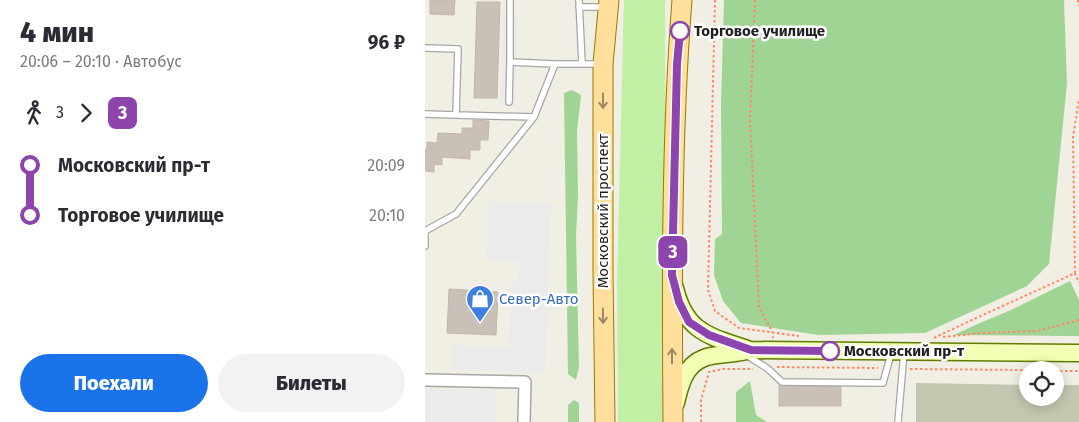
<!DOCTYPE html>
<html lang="ru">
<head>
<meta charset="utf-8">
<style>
  :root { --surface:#fff; --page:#f2f2f3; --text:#2b2b33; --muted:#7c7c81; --accent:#1a73e8 }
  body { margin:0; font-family:"Fira Sans",sans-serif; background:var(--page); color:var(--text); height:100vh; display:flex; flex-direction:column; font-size:19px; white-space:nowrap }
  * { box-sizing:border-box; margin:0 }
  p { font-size:16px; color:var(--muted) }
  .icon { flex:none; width:28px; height:28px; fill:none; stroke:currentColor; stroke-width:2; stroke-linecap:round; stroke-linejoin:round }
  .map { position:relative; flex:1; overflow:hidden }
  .details { display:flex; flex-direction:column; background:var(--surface); width:425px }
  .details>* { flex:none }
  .badge { padding:0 10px; border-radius:8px; font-size:18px; line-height:32px }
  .tools { position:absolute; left:594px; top:361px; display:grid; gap:10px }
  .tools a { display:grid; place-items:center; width:45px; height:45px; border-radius:50%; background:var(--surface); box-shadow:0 2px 12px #0003; font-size:25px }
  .map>.badge { position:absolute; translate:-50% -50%; box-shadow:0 0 0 2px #fff }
  .legs { display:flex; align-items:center; gap:8px; height:55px; padding:0 20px; font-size:16px }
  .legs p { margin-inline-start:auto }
  .overview { display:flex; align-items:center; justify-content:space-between; height:85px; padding:0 20px }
  h1 { font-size:28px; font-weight:800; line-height:38px }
  .primary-button { display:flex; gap:10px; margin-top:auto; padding:10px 20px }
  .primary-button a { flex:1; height:58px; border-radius:30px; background:var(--accent); color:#fff; font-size:20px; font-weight:800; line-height:58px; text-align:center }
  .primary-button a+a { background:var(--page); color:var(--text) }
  ul { padding:0 20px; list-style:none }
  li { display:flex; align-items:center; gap:18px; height:50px; font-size:19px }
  li i { display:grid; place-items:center; width:8px; height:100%; margin:0 6px; background:currentColor }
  li i::after { content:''; width:12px; height:12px; margin:-6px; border:4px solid; border-radius:50%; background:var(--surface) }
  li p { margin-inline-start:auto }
  li:first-child i { background:linear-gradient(#0000 50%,currentColor 0) }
  li:last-child i { background:linear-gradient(currentColor 50%,#0000 0) }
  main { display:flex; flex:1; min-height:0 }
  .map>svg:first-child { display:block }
  .construction { fill:#c4c6af }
  .grass { fill:#c1f0a5 }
  .forest { fill:#a0d495 }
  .parking { fill:#ebebeb }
  .building { fill:#c9c1b7; stroke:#c4b6a5 }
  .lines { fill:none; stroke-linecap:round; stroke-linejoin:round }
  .lane-casing { stroke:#a6a6a6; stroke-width:8 }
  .street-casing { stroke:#a6a6a6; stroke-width:14 }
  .secondary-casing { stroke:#607c00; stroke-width:19 }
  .primary-casing { stroke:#9a7900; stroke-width:21 }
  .path { stroke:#ff8867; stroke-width:2; stroke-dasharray:2.5 2.5; stroke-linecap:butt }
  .lane { stroke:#fff; stroke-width:5.5 }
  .street { stroke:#fff; stroke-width:11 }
  .secondary { stroke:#f3ffb4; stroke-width:16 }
  .primary { stroke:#ffdf9b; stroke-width:19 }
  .oneway { stroke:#9a8963 }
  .line-1-casing { stroke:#fff; stroke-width:11 }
  .line-1 { stroke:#8e44ad; stroke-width:8 }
  .stop-1-dot { fill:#fff; stroke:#8e44ad; stroke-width:2.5 }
  .labels { text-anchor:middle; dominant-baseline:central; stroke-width:5; stroke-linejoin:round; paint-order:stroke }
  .stop-label { font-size:15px; font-weight:bold; fill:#1f1f1f; stroke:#fff; text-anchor:start }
  .street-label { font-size:15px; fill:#1f1f1f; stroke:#fff }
  .shop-label { font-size:15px; fill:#366cbe; stroke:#fff; text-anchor:start }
</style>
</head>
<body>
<main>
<section class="details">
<div class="overview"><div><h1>4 мин</h1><p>20:06 – 20:10 · Автобус</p></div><b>96 ₽</b></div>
<div class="legs"><svg class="icon" aria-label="walk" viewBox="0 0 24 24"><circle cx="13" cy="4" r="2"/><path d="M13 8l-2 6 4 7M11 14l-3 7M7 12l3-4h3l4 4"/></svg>3<svg class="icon" aria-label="forward" viewBox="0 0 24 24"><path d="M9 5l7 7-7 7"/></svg><b class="badge" style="background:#8e44ad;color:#fff">3</b></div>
<ul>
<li><i style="color:#8e44ad"></i><b>Московский пр-т</b><p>20:09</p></li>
<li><i style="color:#8e44ad"></i><b>Торговое училище</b><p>20:10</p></li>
</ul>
<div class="primary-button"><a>Поехали</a><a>Билеты</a></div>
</section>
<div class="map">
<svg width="654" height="422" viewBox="0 0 654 422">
  <rect width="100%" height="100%" fill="#f1eee4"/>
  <path class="construction" d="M491 383 602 385V398H630V385H654V422H491Z"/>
  <path class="grass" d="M199 0H240L241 422H193L192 281Z"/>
  <path class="forest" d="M299 0H639L642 83 624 264 602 286 500 333 393 335 316 323 298 301 289 275 290 239 297 234 296 105Z
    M147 90 156 95 152 131 153 196 151 237 154 367 151 380 143 374 139 93Z
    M645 281 654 300V336L529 335 548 326 586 310Z
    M325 381 331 415 342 422H311V392Z
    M149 400 154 403V422H143V405Z"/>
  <path class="parking" d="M78 16H93L90 106 75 105Z
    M64 201 126 204 120 373 26 370 27 345 84 347 86 282H93L94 262 61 260Z
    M0 389 70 390V422H0Z"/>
  <path class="building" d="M5 0H30L29 15 5 14Z
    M52 2H75L72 98H49Z
    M48 120 64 121 63 140H55V150H45V159L17 157V165L9 164V172L0 171V149L2 150V142L12 143 13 133 37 134V128H48Z
    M24 289 73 292 71 335 22 333Z
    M354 385 416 387V406H354Z"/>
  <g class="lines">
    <defs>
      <path id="lane" d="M85 0V62L130 64
        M154 0 157 64
        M154 7H182
        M0 48 33 49 31 115 109 117
        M84 102 85 62
        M0 114 31 115
        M0 246V231L31 214 109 117 130 64H174
        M321 355 342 368 357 382 458 383 466 354
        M473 422 479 352"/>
      <path id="street" d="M0 380 100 382 99 422"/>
      <path id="secondary" d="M250 288C261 334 286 336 325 350
        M251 403C255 385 260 365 279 358 290 353 312 355 325 350L654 353"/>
      <path id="primary" d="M180 422 178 272V64L184 0
        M248 422C247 281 246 140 257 0"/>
    </defs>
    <use href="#lane" class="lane-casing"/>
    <use href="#street" class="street-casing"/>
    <use href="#secondary" class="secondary-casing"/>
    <use href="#primary" class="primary-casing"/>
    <path class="path" d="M290 0 283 290 290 311 314 328 374 336
      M330 0 325 120 334 307 348 333V338
      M653 0 654 6
      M650 273 654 283
      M518 337 559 333 612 331 654 320
      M509 338C556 315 603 295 650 273L648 137 654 99
      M352 367 453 368
      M485 369 602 370
      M630 371H654
      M276 422V400L284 372 298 369H328"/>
    <use href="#lane" class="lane"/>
    <use href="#street" class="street"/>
    <use href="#secondary" class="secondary"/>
    <use href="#primary" class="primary"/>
  </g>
  <defs><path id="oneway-shaft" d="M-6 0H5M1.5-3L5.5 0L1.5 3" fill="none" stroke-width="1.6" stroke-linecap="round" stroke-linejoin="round" transform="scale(1.25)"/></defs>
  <g class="oneway">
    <use href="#oneway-shaft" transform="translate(178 101) rotate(90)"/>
    <use href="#oneway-shaft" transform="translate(178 316) rotate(89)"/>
    <use href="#oneway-shaft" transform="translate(247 356) rotate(-90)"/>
  </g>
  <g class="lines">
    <defs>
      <path id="line-1" d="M255 31 252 64 247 275 254 302 264 322 284 335 326 350 405 351"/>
    </defs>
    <use href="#line-1" class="line-1-casing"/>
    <use href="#line-1" class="line-1"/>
  </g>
  <defs>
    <symbol id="shop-pin" viewBox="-11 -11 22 30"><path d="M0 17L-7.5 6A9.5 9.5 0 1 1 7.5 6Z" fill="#3f7fe0" stroke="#fff"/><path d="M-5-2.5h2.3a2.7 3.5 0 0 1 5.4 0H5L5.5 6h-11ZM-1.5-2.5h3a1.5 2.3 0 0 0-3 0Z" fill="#fff"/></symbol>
  </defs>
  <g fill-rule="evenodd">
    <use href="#shop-pin" x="39" y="283" width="32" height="43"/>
  </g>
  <g class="stop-1-dot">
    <circle cx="255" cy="31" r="9"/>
    <circle cx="405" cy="351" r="9"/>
  </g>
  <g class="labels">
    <g class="stop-label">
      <text x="269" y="31">Торговое училище</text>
      <text x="419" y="351">Московский пр-т</text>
    </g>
    <g class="street-label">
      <text transform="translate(178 211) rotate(-90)">Московский проспект</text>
    </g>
    <g class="shop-label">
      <text x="74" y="299">Север-Авто</text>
    </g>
  </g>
</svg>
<div class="tools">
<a><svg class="icon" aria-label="locate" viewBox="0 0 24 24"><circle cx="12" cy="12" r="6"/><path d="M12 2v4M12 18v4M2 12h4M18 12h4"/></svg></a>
</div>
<b class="badge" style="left:248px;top:252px;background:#8e44ad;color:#fff">3</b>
</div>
</main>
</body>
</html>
